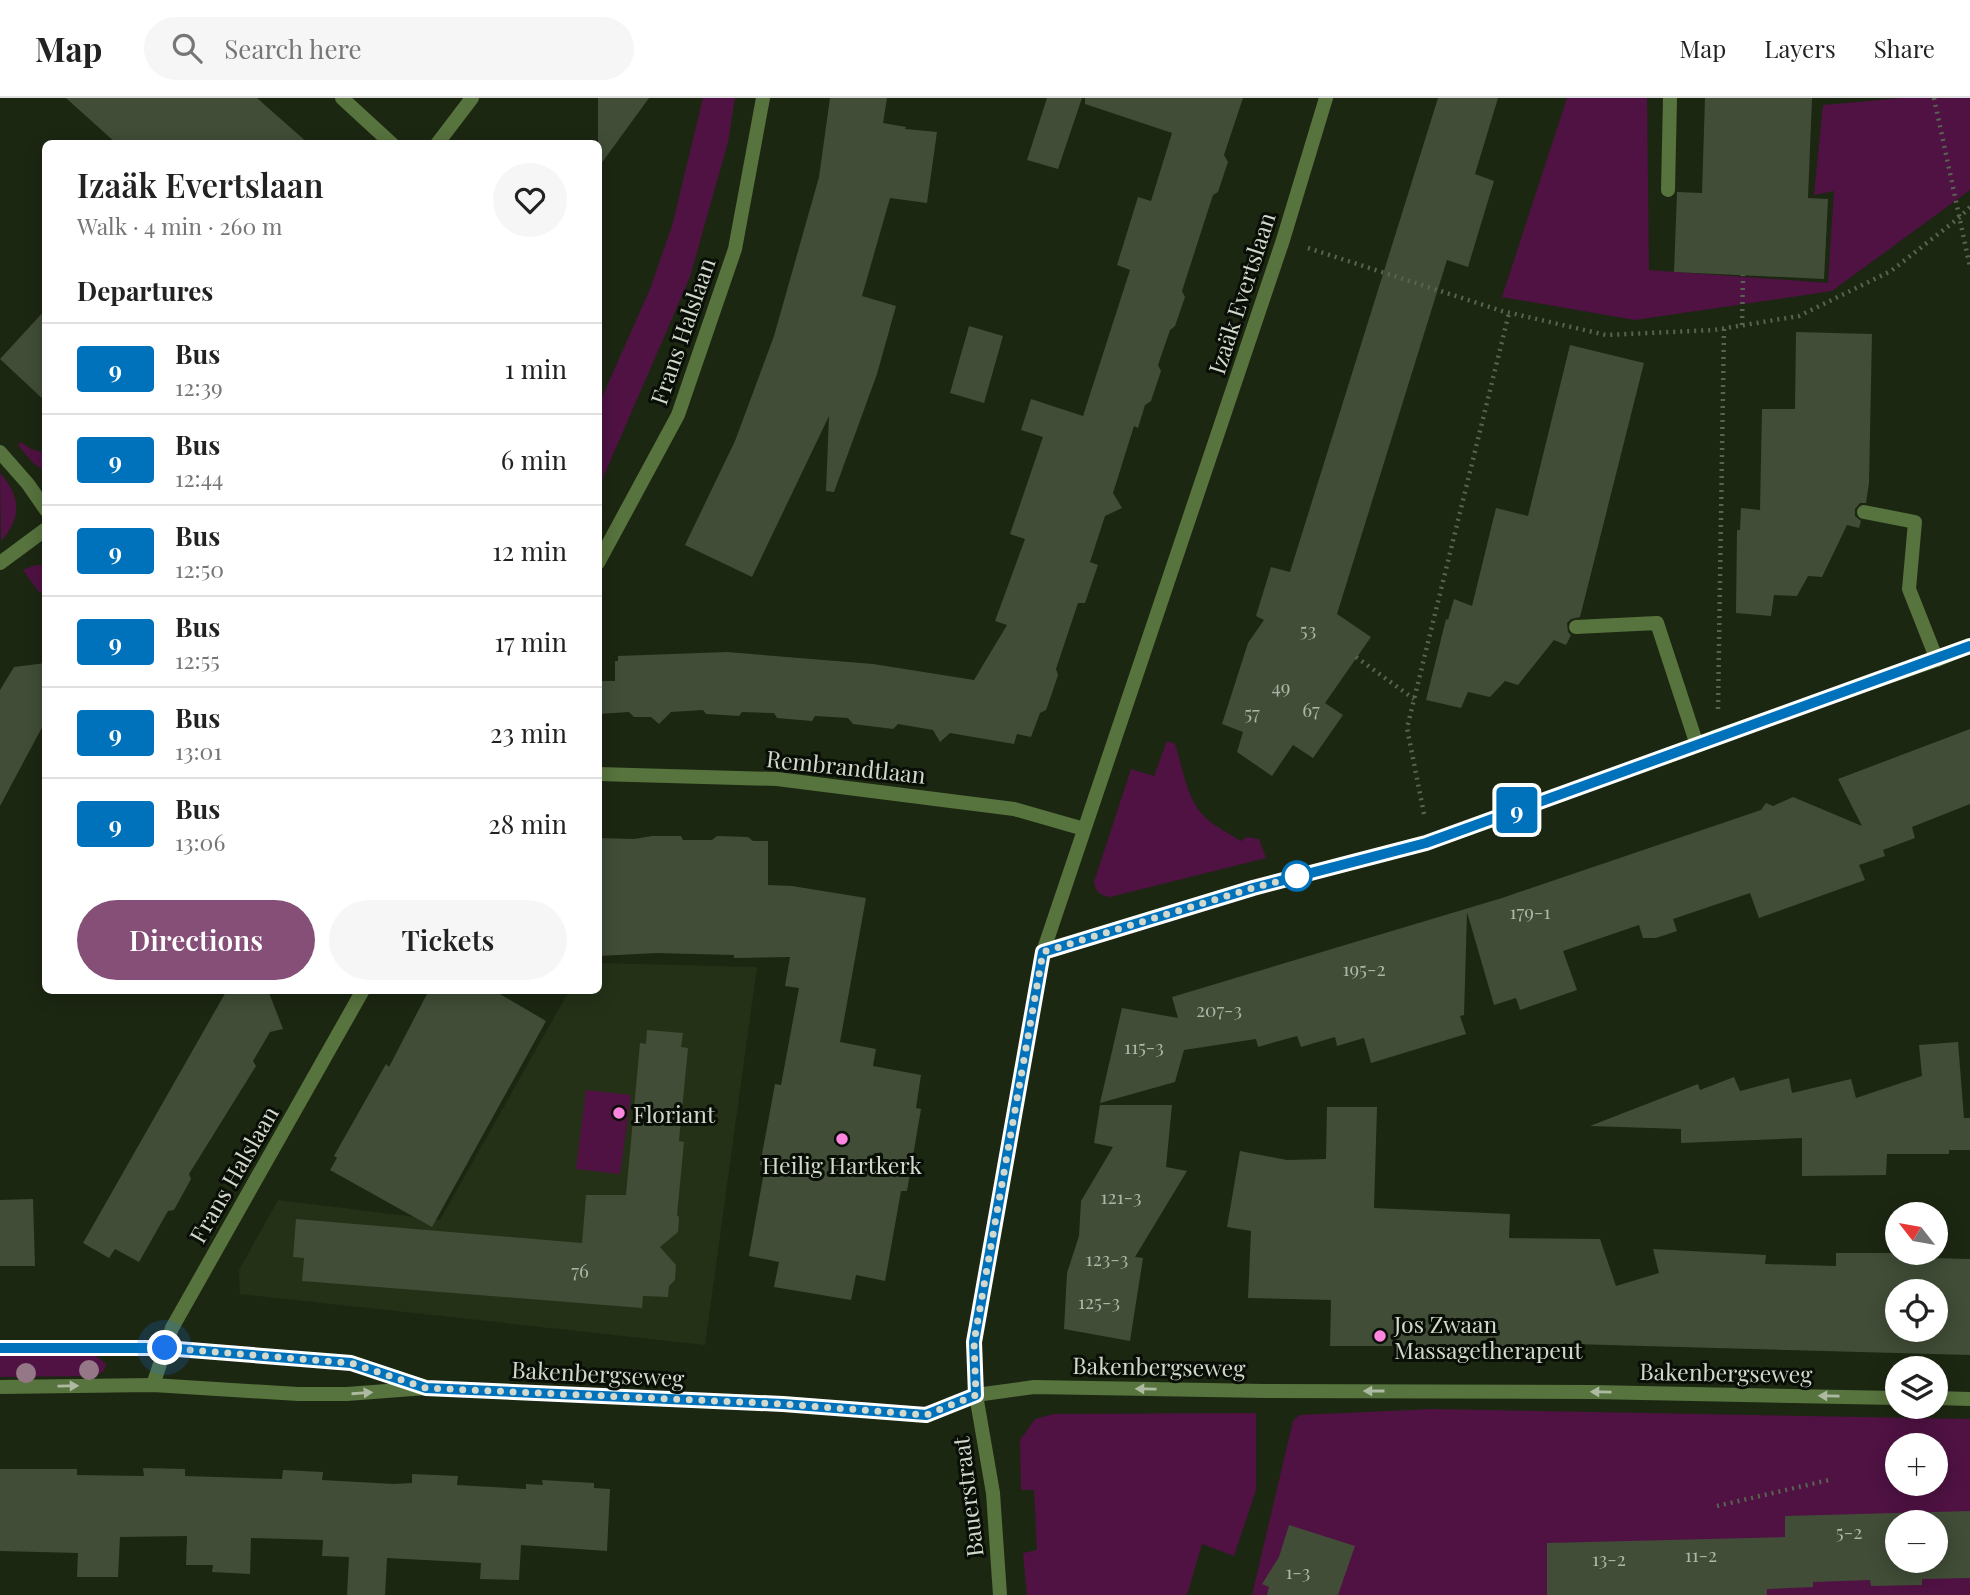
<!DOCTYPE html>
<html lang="en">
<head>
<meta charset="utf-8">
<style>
  :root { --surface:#fff; --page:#f6f6f6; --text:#222; --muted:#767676; --line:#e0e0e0; --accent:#854f78 }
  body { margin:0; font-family:"Playfair Display",serif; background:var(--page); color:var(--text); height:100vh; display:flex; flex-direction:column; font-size:26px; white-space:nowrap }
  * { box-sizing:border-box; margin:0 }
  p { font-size:23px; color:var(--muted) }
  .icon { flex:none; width:38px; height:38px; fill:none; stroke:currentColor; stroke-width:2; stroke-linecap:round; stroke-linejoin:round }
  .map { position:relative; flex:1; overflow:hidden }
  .details { position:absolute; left:42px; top:42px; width:560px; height:854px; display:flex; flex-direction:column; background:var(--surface); border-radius:10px; box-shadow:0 4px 18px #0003 }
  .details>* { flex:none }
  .badge { padding:0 14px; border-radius:5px; font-size:24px; line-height:46px }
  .needle { width:46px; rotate:301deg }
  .tools { position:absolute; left:1885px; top:1104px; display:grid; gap:14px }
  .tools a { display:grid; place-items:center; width:63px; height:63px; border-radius:50%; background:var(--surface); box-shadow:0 4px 18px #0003; font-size:35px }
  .you { position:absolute; width:35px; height:35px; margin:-18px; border:5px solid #fff; border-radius:50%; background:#1a73e8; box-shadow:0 0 0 10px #1a73e833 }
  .map>.badge { position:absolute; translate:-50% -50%; box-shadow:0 0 0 4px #fff }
  h2 { padding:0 35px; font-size:26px; line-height:63px }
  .round { display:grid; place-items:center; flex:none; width:74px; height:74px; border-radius:37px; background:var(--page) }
  .summary { display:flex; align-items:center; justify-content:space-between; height:119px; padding:0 35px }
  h1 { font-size:33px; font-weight:600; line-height:52px }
  .cta { display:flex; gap:14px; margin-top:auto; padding:14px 35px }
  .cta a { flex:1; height:80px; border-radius:42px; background:var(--accent); color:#fff; font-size:28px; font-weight:600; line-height:80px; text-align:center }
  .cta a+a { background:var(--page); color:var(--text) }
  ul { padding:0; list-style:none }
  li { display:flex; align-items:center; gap:21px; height:91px; padding:0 35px; border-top:2px solid var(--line) }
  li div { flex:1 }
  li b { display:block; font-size:26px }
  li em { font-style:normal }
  li .badge { min-width:77px; font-weight:700; text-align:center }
  header { display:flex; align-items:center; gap:42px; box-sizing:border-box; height:98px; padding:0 35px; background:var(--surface); border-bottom:2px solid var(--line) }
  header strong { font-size:33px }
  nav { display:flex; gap:38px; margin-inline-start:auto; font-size:24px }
  .search { width:490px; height:63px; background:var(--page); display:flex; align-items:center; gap:18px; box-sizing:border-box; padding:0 24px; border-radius:38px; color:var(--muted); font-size:26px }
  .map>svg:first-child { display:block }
  .built { fill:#243117 }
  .green { fill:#4f1243; fill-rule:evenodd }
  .building { fill:#414d37; fill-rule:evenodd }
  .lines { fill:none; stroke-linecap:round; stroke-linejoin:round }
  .path { stroke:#596351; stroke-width:4.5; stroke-dasharray:2 5; stroke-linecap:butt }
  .service { stroke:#57733e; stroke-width:14 }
  .minor { stroke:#57733e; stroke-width:14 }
  .tertiary { stroke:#57733e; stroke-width:14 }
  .tree { fill:#967788 }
  .oneway { fill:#adbaa1 }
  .line-casing { stroke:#fff; stroke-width:16 }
  .line { stroke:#0072bc; stroke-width:10 }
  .walk { stroke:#d2d9cc; stroke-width:7; stroke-dasharray:0 12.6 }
  .stop-dot { fill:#fff; stroke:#0072bc; stroke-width:3.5 }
  .poi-dot { fill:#fd86e1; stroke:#090e06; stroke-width:2.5 }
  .labels { text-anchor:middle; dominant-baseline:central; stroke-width:6; stroke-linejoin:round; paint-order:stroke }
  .number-label { font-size:19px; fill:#aeb6a7 }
  .street-label { font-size:23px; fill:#d2d9cc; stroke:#090e06 }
  .poi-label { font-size:23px; fill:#d2d9cc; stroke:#090e06; text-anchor:start }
</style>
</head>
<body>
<header>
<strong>Map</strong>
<div class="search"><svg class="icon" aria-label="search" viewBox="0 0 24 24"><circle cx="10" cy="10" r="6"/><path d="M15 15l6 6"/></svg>Search here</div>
<nav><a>Map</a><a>Layers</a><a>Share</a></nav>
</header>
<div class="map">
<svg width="1970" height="1497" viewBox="0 0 1970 1497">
  <rect width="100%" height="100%" fill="#1c2712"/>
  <path class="built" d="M599 865 757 869 705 1247 240 1196 239 1172 278 1102 440 1122 569 893 598 892Z"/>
  <path class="green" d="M703 0H735L728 44 690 179 599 389V306L650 191 672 128Z
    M1567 0H1647L1649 172 1828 185 1834 93 1814 97 1823 7 1902 0H1970V92L1832 193 1635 222 1502 199Z
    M21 344 31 351 45 355V373L33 365 18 347Z
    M0 375C21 398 22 420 1 443Z
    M36 467H45V493L39 494 23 472Z
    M1167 643 1175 646C1183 670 1187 705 1208 722 1218 730 1231 737 1241 743L1247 739 1259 741 1266 760 1110 799C1099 797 1096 794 1094 784L1131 671 1154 678Z
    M586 992 631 997 620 1076 576 1071Z
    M95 1257 106 1266C104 1275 101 1276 92 1278L0 1279V1258Z
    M1433 1311 1970 1321V1497H1252L1293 1323 1299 1317ZM1897 1348H1936V1386H1897ZM1897 1424H1936V1463H1897Z
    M1256 1315V1392L1234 1458 1202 1446 1187 1497H1027L1023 1455 1037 1452 1034 1392H1021L1020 1342 1035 1321 1054 1316Z"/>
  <path class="building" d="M66 0H257L309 46H117Z
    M598 0H649L598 70Z
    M830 0H887L883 25 906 29 905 31 937 34 927 105 890 100 862 198 896 208 877 276 834 394 826 393 829 318 752 479 685 447 735 343 774 238 819 79Z
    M1047 0H1082L1058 71 1027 62Z
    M1085 0H1243L1224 57 1228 64 1218 94 1213 97 1182 193 1185 199 1175 228 1170 232 1158 267 1161 273 1151 303 1145 307 1138 330 1134 328 1113 395 1122 410 1105 418 1090 464 1098 467 1085 505H1078L1056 571 1058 577 1052 595 1046 612 1040 615 1031 639 1017 636 1014 646 950 635 940 644 933 632 898 626 893 631 853 626 848 620 815 618 812 623 777 620 774 615 742 614 739 618 706 616 703 612 671 614 659 626 651 619H634L629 614 598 616V583H615V563H618V558L727 554 873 566 974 582 1007 527 995 523 1025 441 1010 436 1043 339 1021 332 1031 301 1083 318 1130 172 1117 167 1138 99 1151 103 1172 35 1085 6Z
    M1438 0H1498L1475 76 1494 83 1468 169 1447 162 1337 516 1371 539 1325 605 1343 617 1313 660 1293 647 1272 678 1237 654 1243 634 1222 626 1248 545 1264 522 1256 518 1271 469 1290 474Z
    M1705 0H1812L1808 100 1828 101 1824 181 1674 174 1677 94 1702 95Z
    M46 211V304L0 261Z
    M969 228 1003 238 984 305 950 295Z
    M1796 234 1872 236 1869 385 1866 405H1860L1855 411V418L1861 423 1859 430 1847 427 1822 479 1808 478 1797 498 1774 497 1771 518 1736 515 1737 432H1740L1741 410 1760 412 1762 311H1795Z
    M1570 247 1644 265 1580 519 1571 521 1567 525 1568 534 1571 537 1566 547 1554 542 1518 587 1505 583 1490 599 1468 594 1461 610 1426 602 1446 521 1448 522 1454 501 1472 508 1496 410 1528 418Z
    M46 565V622L0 708V592L14 569Z
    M1970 631V706L1912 729 1915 740 1883 752 1885 758 1859 767 1865 782 1759 820 1750 795 1673 821 1677 833 1656 840H1643L1639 827 1563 853 1577 892 1520 912 1516 900 1494 907 1467 814 1464 917 1460 918 1466 936 1371 965 1364 940 1337 948 1335 939 1301 949 1297 938 1258 949 1256 941 1184 952 1175 984 1100 1005 1122 910 1178 920 1172 899 1502 800 1761 712 1766 705 1773 708 1793 699 1862 728 1838 681Z
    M652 738H681L683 742H712L717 738 748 739 753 743H768V787L792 788 866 800 840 944 876 951 873 968 921 977 916 1010 921 1011 907 1093H901L885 1183 856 1177 851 1202 774 1189 779 1164 749 1158 765 1068 760 1067 768 1024 775 986 781 987 799 890 785 888 790 859 734 860V857L657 855 598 858V740L634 741Z
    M227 892H268L283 931 270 934 253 963 256 968 189 1076 191 1081 174 1112 168 1113 139 1164 115 1151 109 1160 83 1145Z
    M429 892H493L546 923 432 1129 330 1072 337 1060 334 1058 386 966 389 969Z
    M647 932 683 935 681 949 688 950 679 1043 684 1044 677 1117 679 1119 678 1134 660 1149 676 1167 675 1182 669 1188 668 1199 643 1198 642 1210 302 1183 304 1160 293 1159 296 1121 582 1145 586 1097H626L640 945 646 946Z
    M1958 944 1964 1020H1970V1052H1949V1056H1887L1886 1077 1802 1078V1040L1681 1045V1031L1590 1028 1698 986 1700 992 1734 979 1740 993 1789 980 1792 995 1851 981 1856 1000 1922 978 1919 947Z
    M1100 1007H1172L1166 1069 1187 1073 1135 1159 1143 1160 1130 1243 1064 1231 1067 1175 1079 1138 1081 1103 1113 1049 1094 1045Z
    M1327 1009H1377L1374 1110 1510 1116 1509 1140 1600 1141 1616 1188 1659 1175 1653 1151 1766 1157 1765 1166 1836 1168V1155H1930V1160L1970 1161V1257L1573 1246H1535V1248H1330L1331 1202 1248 1200 1251 1133 1227 1129 1240 1053 1287 1062 1326 1061ZM1897 1194H1936V1232H1897Z
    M33 1101 35 1168H0V1102Z
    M143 1370 185 1371V1378L282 1381 283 1372 323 1374 322 1382 394 1386 412 1385V1376L458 1378 457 1387 526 1391V1386L543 1387 542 1382 594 1385V1390L610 1391 607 1453 521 1447 519 1482 480 1481 481 1465 387 1460 385 1497H347L349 1459 322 1458 323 1442 251 1440 250 1476 212 1474 213 1467H186L187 1438 120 1439 118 1479H77L78 1455 0 1453V1371H77V1377L144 1378Z
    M1970 1413V1480L1922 1481V1487L1871 1488 1870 1482 1813 1484V1489L1767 1491V1497H1547V1445L1785 1439V1418ZM1897 1424H1936V1463H1897Z
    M1289 1427 1355 1448 1338 1497H1267L1269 1489 1262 1486 1279 1459Z"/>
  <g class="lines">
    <path class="path" d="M1934 0 1970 169
      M1308 150 1502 213 1606 237 1714 232 1799 218 1891 173 1960 119 1970 109
      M1742 227 1743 177
      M1356 559 1414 601
      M1718 611 1724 230
      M1424 716 1407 630 1509 215
      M1717 1408 1829 1382"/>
    <path class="service" d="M1864 414 1915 424 1909 491 1937 562
      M1576 529 1657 525 1697 647"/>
    <path class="minor" d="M342 0 392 46
      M437 46 472 0
      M1668 92 1670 0
      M0 354 28 386 46 412
      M0 465 46 431
      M598 465 678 317 735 151 763 0
      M598 676 777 681 1014 711 1084 731
      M1043 854 1253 790 1426 745 1697 647 1717 638 1937 562 1970 548
      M153 1287 172 1230 363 892
      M976 1297 1034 1289 1265 1293 1592 1294 1897 1300
      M1936 1300 1970 1301
      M1000 1497 993 1395 976 1297 974 1244 1043 854 1283 142 1326 0"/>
    <path class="tertiary" d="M0 1250H165L351 1265 419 1287
      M0 1289 153 1287 298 1296H347L426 1290 784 1306 926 1317 976 1297"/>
  </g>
  <g class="tree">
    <circle cx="89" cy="1272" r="10"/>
    <circle cx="26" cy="1275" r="10"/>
  </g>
  <defs><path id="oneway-solid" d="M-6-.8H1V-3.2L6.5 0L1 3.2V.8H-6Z" transform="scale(1.75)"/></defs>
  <g class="oneway">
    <use href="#oneway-solid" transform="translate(68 1288) rotate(-1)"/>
    <use href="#oneway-solid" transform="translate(1146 1291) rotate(-179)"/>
    <use href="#oneway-solid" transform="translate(1374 1293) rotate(-180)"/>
    <use href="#oneway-solid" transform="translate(1601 1294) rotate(-179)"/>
    <use href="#oneway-solid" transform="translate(362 1295) rotate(-4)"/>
    <use href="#oneway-solid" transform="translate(1829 1298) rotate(-179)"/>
  </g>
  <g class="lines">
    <defs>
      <path id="line" d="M0 1250H165L351 1265 426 1290 783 1306 926 1317 976 1297 974 1244 1043 854 1253 790 1426 745 1970 548"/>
    </defs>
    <use href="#line" class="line-casing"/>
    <use href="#line" class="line"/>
    <path class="walk" d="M165 1250 351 1265 426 1290 783 1306 926 1317 976 1297 974 1244 1043 854 1253 790 1303 777 1297 778"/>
  </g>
  <circle class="stop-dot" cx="1297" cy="778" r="14"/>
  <g class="poi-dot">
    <circle cx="619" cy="1015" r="7"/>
    <circle cx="842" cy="1041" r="7"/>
    <circle cx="1380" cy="1238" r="7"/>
  </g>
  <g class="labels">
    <g class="number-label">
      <text x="1308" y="531">53</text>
      <text x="1281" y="588">49</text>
      <text x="1311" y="611">67</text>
      <text x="1252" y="614">57</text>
      <text x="1530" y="813">179-1</text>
      <text x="1364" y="870">195-2</text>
      <text x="1219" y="911">207-3</text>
      <text x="1144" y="948">115-3</text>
      <text x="1121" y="1098">121-3</text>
      <text x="1107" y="1160">123-3</text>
      <text x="580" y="1172">76</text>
      <text x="1099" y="1203">125-3</text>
      <text x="1849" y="1433">5-2</text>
      <text x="1701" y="1456">11-2</text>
      <text x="1609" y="1460">13-2</text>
      <text x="1298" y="1473">1-3</text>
    </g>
    <g class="street-label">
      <text transform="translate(1241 195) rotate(-72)">Izaäk Evertslaan</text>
      <text transform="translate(682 233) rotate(-71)">Frans Halslaan</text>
      <text transform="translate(846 668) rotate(6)">Rembrandtlaan</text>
      <text transform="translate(233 1076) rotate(-60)">Frans Halslaan</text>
      <text transform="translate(1159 1268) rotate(1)">Bakenbergseweg</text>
      <text transform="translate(1726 1274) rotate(1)">Bakenbergseweg</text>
      <text transform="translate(598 1275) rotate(3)">Bakenbergseweg</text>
      <text transform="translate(967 1399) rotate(-97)">Bauerstraat</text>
    </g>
    <g class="poi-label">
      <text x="633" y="1015">Floriant</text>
      <text x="842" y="1066" text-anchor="middle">Heilig Hartkerk</text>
      <text x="1394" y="1225">Jos Zwaan<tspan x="1394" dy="26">Massagetherapeut</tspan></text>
    </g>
  </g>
</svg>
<div class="tools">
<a><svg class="needle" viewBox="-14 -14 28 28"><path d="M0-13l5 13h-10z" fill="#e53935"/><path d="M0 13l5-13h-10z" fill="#767676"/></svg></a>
<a><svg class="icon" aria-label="locate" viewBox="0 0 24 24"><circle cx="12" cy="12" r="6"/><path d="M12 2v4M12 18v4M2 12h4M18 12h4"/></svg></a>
<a><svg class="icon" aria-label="layers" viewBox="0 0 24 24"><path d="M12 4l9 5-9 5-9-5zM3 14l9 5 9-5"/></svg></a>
<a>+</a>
<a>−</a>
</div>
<div class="you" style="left:165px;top:1250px"></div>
<b class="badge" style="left:1517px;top:712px;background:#0072bc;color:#fff">9</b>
<section class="details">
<div class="summary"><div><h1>Izaäk Evertslaan</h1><p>Walk · 4 min · 260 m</p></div><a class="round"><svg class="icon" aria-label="heart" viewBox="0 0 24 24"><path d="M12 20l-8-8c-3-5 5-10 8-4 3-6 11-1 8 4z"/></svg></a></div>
<h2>Departures</h2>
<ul>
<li><span class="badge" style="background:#0072bc;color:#fff">9</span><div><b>Bus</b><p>12:39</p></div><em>1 min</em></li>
<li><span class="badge" style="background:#0072bc;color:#fff">9</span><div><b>Bus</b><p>12:44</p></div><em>6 min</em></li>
<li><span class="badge" style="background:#0072bc;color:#fff">9</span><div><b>Bus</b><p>12:50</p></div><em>12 min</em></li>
<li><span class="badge" style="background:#0072bc;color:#fff">9</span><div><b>Bus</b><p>12:55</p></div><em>17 min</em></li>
<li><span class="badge" style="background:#0072bc;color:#fff">9</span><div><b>Bus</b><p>13:01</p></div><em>23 min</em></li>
<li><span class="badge" style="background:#0072bc;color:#fff">9</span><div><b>Bus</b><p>13:06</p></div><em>28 min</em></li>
</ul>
<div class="cta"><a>Directions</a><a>Tickets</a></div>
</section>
</div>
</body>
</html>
